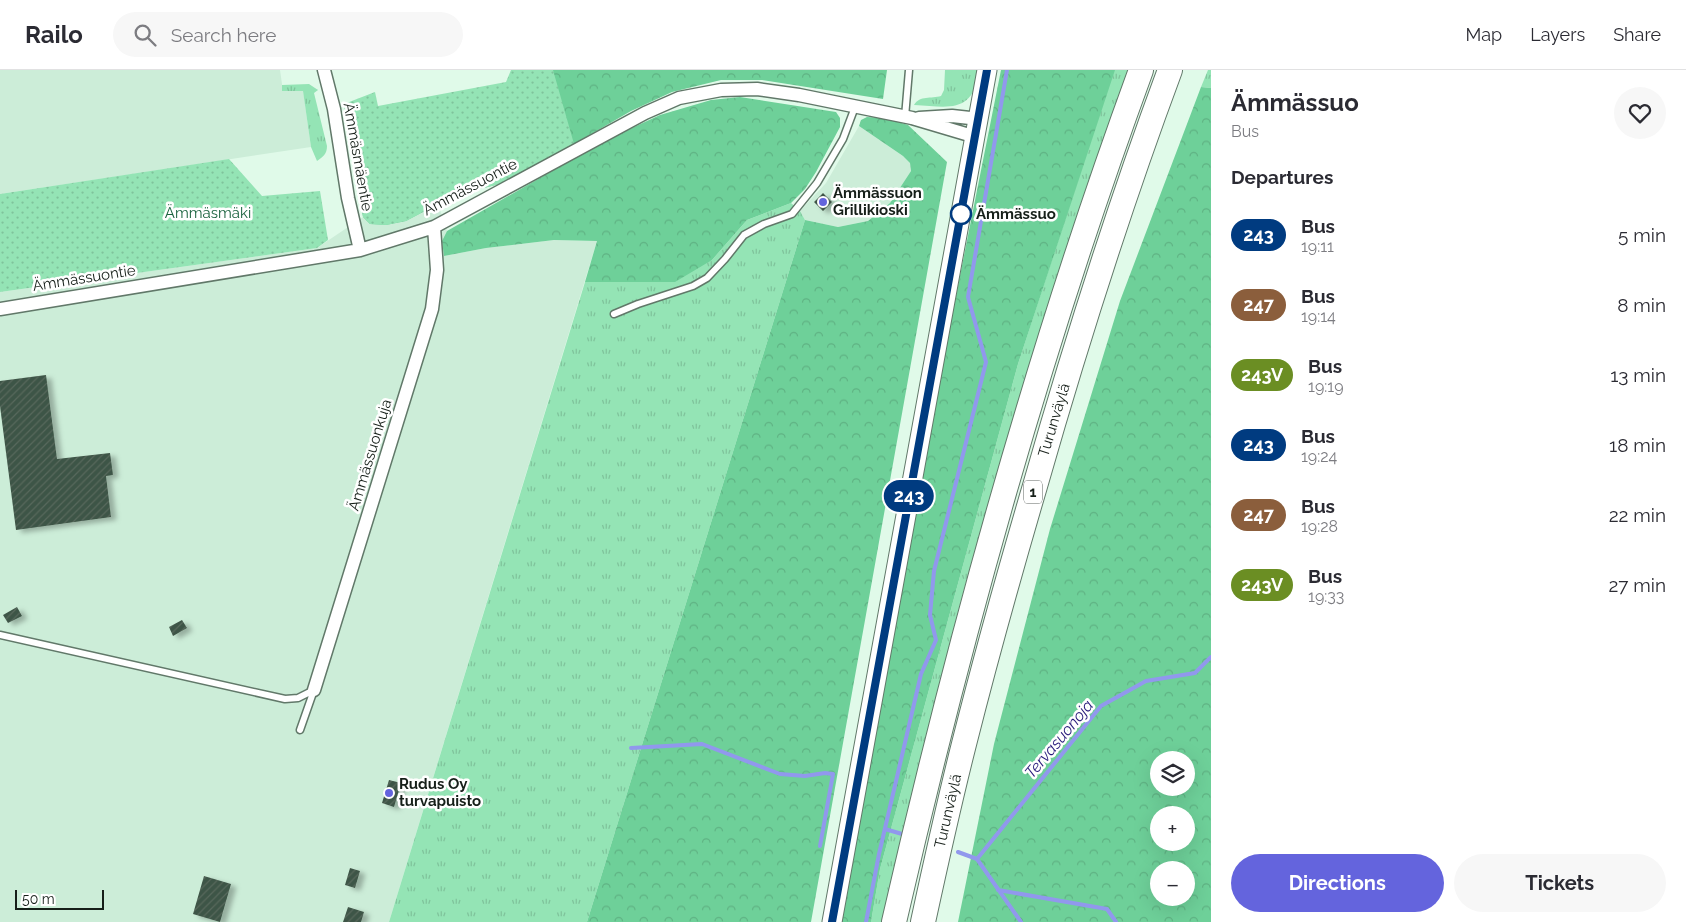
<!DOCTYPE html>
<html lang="en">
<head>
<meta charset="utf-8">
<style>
  :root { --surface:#fff; --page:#f7f7f7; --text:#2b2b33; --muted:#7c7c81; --line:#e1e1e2; --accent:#6464dd }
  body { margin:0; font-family:Raleway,sans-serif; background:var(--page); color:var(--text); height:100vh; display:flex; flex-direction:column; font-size:19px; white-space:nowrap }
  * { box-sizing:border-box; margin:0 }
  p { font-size:16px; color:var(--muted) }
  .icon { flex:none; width:28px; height:28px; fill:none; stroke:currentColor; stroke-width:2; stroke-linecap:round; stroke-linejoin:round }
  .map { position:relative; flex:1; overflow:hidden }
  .side { display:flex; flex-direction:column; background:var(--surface); width:475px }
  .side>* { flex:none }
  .badge { padding:0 10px; border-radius:16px; font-size:18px; line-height:32px }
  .controls { position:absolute; left:1150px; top:681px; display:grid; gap:10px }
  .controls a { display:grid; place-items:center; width:45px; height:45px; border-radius:50%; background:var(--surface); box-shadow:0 5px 20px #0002; font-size:25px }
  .scale { position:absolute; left:15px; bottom:12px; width:89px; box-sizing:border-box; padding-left:5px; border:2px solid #161f19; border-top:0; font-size:14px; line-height:18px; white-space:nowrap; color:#161f19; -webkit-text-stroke:4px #fff; paint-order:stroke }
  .map>.badge { position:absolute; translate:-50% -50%; box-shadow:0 0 0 2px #fff }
  h2 { padding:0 20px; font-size:19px; line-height:45px }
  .round { display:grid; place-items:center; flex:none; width:52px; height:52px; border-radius:26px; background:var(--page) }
  .summary { display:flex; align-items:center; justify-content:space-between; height:85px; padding:0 20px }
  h1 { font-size:24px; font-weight:700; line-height:38px }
  .action { display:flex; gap:10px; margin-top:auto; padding:10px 20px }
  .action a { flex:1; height:58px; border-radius:30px; background:var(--accent); color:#fff; font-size:20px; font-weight:700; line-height:58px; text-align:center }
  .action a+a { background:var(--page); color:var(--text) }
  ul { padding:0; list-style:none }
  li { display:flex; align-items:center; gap:15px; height:70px; padding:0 20px }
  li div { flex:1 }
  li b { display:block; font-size:19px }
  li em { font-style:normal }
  li .badge { min-width:55px; font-weight:700; text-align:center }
  header { display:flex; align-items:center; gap:30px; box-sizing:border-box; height:70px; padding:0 25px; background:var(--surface); border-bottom:1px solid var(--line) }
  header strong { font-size:24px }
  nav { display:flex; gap:28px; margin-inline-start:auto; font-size:18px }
  .search { width:350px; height:45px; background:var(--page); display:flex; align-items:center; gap:12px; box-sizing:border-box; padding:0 18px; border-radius:28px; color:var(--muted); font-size:19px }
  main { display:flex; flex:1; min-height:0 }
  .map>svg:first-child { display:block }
  .built { fill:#ccedd8 }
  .grass { fill:url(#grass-tufts) }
  .forest { fill:url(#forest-crowns); fill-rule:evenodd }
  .park { fill:url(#park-dots) }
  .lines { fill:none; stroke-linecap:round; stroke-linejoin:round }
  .stream { stroke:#9198ed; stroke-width:4 }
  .building { fill:url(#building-hatch); filter:url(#shadow) }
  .service-casing { stroke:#617869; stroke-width:9 }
  .minor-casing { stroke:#617869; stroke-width:15 }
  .secondary-casing { stroke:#617869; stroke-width:21 }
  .motorway-casing { stroke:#617869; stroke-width:26 }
  .service { stroke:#fff; stroke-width:6 }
  .minor { stroke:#fff; stroke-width:12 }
  .secondary { stroke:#fff; stroke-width:19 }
  .motorway { stroke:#fff; stroke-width:24 }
  .line-casing { stroke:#fff; stroke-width:11 }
  .line { stroke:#003b80; stroke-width:8 }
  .poi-dot { fill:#6464dd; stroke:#fff; stroke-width:2 }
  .stop-dot { fill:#fff; stroke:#003b80; stroke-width:2.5 }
  .labels { text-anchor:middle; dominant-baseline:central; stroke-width:5; stroke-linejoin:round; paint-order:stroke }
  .shield { fill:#fff; stroke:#5c625e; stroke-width:1 }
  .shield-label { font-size:14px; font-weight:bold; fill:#161f19 }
  .street-label { font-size:15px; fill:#161f19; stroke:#fff }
  .poi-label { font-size:15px; font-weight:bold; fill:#161f19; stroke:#fff; text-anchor:start }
  .park-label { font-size:15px; fill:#1b633f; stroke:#fff }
  .stop-label { font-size:15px; font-weight:bold; fill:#161f19; stroke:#fff; text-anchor:start }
  .water-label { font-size:16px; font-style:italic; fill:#26197a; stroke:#fff }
</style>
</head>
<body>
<header>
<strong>Railo</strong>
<div class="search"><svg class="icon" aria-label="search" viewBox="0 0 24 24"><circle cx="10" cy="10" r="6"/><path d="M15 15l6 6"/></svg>Search here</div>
<nav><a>Map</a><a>Layers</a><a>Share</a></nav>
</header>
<main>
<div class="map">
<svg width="1211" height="852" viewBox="0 0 1211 852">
  <defs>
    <pattern id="grass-tufts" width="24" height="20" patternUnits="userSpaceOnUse" patternTransform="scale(1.25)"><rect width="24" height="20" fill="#94e4b5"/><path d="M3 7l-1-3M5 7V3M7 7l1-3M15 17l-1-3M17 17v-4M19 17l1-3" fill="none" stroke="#7fc39b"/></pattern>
    <pattern id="forest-crowns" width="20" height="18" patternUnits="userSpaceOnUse" patternTransform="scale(1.25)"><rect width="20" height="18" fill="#6ed099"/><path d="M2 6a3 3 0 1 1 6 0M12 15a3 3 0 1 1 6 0" fill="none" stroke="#5fb283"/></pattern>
    <pattern id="park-dots" width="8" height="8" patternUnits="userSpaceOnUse" patternTransform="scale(1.25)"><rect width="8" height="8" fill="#94e4b5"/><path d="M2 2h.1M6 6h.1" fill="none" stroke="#7fc39b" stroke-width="1.8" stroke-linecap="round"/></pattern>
    <pattern id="building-hatch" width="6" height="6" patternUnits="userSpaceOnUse" patternTransform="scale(1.25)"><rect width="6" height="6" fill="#3e5446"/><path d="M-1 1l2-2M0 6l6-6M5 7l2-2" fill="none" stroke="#57695d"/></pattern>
    <filter id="shadow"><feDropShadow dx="5.5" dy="3" stdDeviation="2.5" flood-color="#0004"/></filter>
  </defs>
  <rect width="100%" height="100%" fill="#e0fae9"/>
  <path class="built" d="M0 0H280L283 21 303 20 311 77 0 124Z
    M859 56 903 86 910 93 911 101 890 133 868 151 838 157 805 150 800 141 826 113Z
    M438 134 447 161 442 171 444 186 486 178 554 170 597 171 389 852H0V222L317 178 363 147 370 154 386 155 406 151Z"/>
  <path class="grass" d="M945 0H980C972 44 951 37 914 35 920 25 931 29 941 26L944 20Z
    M1114 0H1130C1073 158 1021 318 975 480 940 602 913 728 884 852H871L880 799 1018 294Z
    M1208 0H1211V18L1201 17Z
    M309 14 318 20 314 23 327 76C327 84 323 87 317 91L311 77 303 21H282V15Z
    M791 133 800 141 805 150 587 852H389L585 212 621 211 712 190 747 150Z"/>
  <path class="forest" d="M553 0H887L883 29 762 10H721L672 22 631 41 574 74 503 113 461 124 438 134 406 151 386 155 370 154 363 147 344 34 360 70 553 3Z
    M1001 0H1115L1018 294 880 799 871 852H841L939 311Z
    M1201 17 1211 18V852H958L994 674 1050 459 1120 231ZM1159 690H1186V718H1159ZM1159 745H1186V772H1159ZM1159 800H1186V828H1159Z
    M740 27 836 42 840 48V57L816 102 805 119 791 133 747 150 712 190 675 212H585L597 171 554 170 486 178 444 186 442 171 447 161 608 69 660 45 711 30Z
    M867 47 885 48 908 55 947 92 811 852H587L805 150 838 157 868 151 890 133 911 101 910 93 903 86 859 56 861 50Z"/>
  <path class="park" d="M511 0H553L574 74 503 113 461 124 438 134 406 151 386 155 370 154 363 147 344 34 375 22 378 36 506 12Z
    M229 89 262 126 320 121 328 170 317 178 0 222V124Z"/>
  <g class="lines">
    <path class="stream" d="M631 678 702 674 780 704 805 706 825 703 833 704 820 776
      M885 759 902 764
      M958 782 977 789
      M977 789 1101 636 1146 611 1195 603 1211 587
      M977 789 1021 852
      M998 820 1107 839 1116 852
      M866 852 879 784 921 604 936 570 930 545 934 501 986 292 968 227 1007 0"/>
  </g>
  <path class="building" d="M823 123 832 132 823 141 814 132Z
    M46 305 57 389 110 383 113 405 106 406 111 447 16 460 0 336V311Z
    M17 537 22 546 8 553 3 545Z
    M182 550 187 558 173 566 169 557Z
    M389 710 401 713 394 737 382 733Z
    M350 798 360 801 355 818 345 815Z
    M204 806 231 814 220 852 193 844Z
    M348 837 364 842 361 852H343Z"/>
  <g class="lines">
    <defs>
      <path id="service" d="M905 47 909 0
        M614 244 638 234 693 216 707 208 725 189 744 165 764 154 792 144 817 113 843 69 855 37
        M0 565 285 629 298 628 314 620
        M300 660 314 620"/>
      <path id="minor" d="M324 0 334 39 348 128 360 180
        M919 48 952 46 979 49
        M0 239 360 180 434 157 645 43 679 28 721 20 757 19 799 25 912 48 976 67
        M314 620 432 239 437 200 434 157"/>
      <path id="secondary" d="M832 852 987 0"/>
      <path id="motorway" d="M894 852C960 564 1039 278 1141 0
        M923 852C936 792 949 733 964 674 986 587 1010 501 1035 416 1075 276 1119 137 1170 0"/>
    </defs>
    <use href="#service" class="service-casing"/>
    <use href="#minor" class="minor-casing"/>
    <use href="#secondary" class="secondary-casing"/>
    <use href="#motorway" class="motorway-casing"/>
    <use href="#service" class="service"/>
    <use href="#minor" class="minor"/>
    <use href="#secondary" class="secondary"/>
    <use href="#motorway" class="motorway"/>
  </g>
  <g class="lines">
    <defs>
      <path id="line" d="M832 852 987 0"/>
    </defs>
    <use href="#line" class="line-casing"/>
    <use href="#line" class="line"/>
  </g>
  <g class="poi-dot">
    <circle cx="823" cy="132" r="5"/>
    <circle cx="389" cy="723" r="5"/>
  </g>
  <circle class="stop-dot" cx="961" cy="144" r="10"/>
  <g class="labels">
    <rect class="shield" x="1024" y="410.5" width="18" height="23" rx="4"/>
    <g class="shield-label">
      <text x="1033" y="422">1</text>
    </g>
    <g class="street-label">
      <text transform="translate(358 87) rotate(80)">Ämmäsmäentie</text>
      <text transform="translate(470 117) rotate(-28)">Ämmässuontie</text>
      <text transform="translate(84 208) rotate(-9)">Ämmässuontie</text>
      <text transform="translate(1054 350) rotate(-73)">Turunväylä</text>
      <text transform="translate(370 385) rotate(-73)">Ämmässuonkuja</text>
      <text transform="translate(948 741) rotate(-77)">Turunväylä</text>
    </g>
    <g class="poi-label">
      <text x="833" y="123">Ämmässuon<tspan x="833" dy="17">Grillikioski</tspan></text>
      <text x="399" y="714">Rudus Oy<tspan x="399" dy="17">turvapuisto</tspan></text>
    </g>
    <g class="park-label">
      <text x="208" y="143">Ämmäsmäki</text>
    </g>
    <g class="stop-label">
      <text x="976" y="144">Ämmässuo</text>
    </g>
    <g class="water-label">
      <text transform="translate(1059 669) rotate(-50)">Tervasuonoja</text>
    </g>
  </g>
</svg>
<div class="controls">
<a><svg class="icon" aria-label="layers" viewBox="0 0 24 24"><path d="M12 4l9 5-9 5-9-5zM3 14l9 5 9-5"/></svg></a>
<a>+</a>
<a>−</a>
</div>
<div class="scale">50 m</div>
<b class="badge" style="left:909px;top:426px;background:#003b80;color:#fff">243</b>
</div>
<section class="side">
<div class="summary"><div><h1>Ämmässuo</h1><p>Bus</p></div><a class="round"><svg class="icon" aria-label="heart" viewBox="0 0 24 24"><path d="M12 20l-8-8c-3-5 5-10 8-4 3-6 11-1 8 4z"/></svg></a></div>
<h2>Departures</h2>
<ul>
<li><span class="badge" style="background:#003b80;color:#fff">243</span><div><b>Bus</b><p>19:11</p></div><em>5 min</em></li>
<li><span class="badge" style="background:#8b5e3c;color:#fff">247</span><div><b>Bus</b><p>19:14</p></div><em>8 min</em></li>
<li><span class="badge" style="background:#6b8e23;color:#fff">243V</span><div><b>Bus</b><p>19:19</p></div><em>13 min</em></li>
<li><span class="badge" style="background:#003b80;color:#fff">243</span><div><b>Bus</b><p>19:24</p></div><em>18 min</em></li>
<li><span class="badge" style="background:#8b5e3c;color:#fff">247</span><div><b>Bus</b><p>19:28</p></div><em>22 min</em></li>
<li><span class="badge" style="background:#6b8e23;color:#fff">243V</span><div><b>Bus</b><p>19:33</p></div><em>27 min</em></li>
</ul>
<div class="action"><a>Directions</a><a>Tickets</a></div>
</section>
</main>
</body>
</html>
